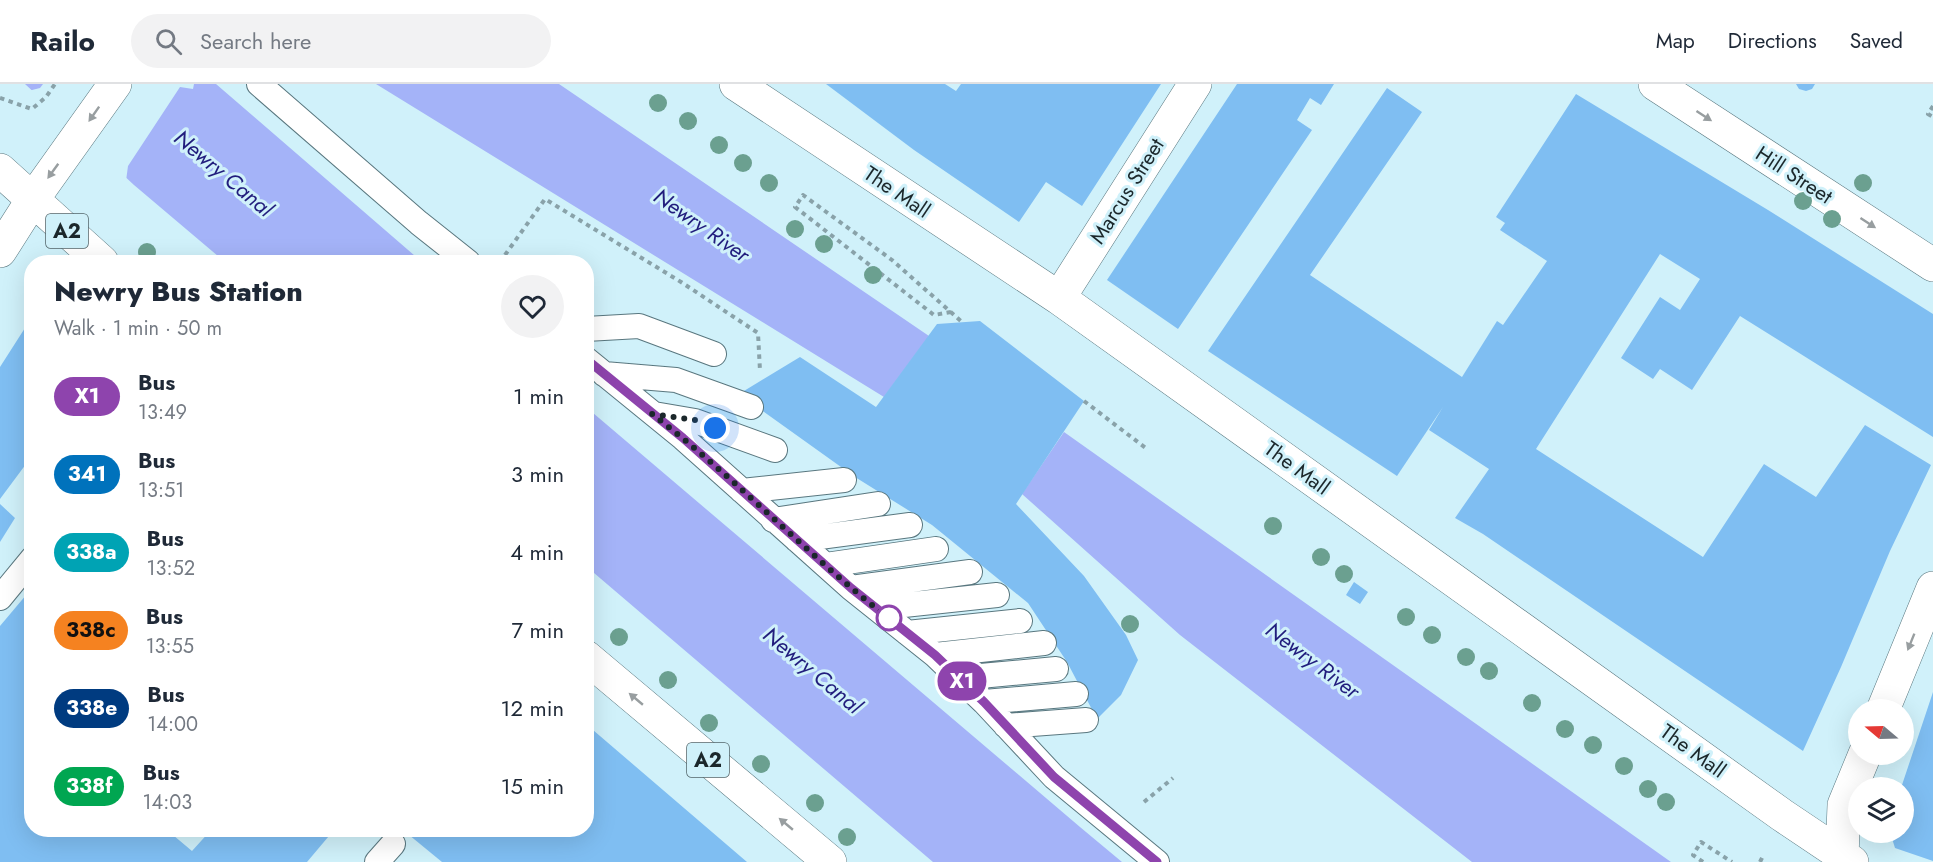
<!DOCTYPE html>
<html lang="en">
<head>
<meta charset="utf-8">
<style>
  :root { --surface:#fff; --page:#f2f2f3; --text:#1f2937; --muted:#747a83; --line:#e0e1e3 }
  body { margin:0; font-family:Jost,sans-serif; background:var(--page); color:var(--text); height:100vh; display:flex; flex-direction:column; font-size:22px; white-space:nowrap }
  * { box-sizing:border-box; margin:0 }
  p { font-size:20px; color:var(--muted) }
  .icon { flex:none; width:33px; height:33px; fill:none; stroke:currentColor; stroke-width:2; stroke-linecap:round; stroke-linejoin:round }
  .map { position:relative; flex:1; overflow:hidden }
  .drawer { position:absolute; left:24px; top:171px; width:570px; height:582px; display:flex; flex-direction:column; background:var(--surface); border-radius:24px; box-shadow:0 6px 24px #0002 }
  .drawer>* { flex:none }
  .badge { padding:0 12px; border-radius:20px; font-size:21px; line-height:39px }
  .needle { width:39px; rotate:289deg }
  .controls { position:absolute; left:1848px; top:615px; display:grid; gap:12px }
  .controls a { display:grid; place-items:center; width:66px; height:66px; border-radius:50%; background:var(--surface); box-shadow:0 6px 24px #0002; font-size:30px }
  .you { position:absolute; width:30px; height:30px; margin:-15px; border:4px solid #fff; border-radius:50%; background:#1a73e8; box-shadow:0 0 0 9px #1a73e833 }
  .map>.badge { position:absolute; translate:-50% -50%; box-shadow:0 0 0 3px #fff }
  .round { display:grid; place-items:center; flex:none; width:63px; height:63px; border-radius:32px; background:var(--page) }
  .summary { display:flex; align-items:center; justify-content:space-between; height:102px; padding:0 30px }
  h1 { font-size:28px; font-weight:800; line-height:45px }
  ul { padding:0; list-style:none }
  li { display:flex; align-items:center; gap:18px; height:78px; padding:0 30px }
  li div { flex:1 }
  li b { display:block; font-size:22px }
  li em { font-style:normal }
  li .badge { min-width:66px; font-weight:700; text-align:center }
  header { display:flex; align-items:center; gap:36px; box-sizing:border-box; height:84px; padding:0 30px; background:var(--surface); border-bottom:2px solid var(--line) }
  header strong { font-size:28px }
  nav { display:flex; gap:33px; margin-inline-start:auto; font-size:21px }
  .search { width:420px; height:54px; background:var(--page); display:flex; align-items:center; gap:15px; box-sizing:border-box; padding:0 21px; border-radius:33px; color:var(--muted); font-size:22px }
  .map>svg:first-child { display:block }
  .water { fill:#a4b3f8 }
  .pier { fill:#d0f1fa }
  .building { fill:#7fbef2 }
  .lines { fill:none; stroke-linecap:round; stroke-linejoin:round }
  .service-casing { stroke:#59777f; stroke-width:26 }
  .minor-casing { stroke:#59777f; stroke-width:34 }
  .primary-casing { stroke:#59777f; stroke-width:34 }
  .path { stroke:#89a2a9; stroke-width:4; stroke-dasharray:4.5 4.5; stroke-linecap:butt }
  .service { stroke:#fff; stroke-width:24 }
  .minor { stroke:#fff; stroke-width:33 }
  .primary { stroke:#fff; stroke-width:33 }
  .tree { fill:#6ba090 }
  .oneway { fill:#989ea0 }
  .line-casing { stroke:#fff; stroke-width:14 }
  .line { stroke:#8e44ad; stroke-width:9 }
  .walk { stroke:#1b272b; stroke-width:6; stroke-dasharray:0 10.8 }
  .stop-dot { fill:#fff; stroke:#8e44ad; stroke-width:3 }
  .labels { text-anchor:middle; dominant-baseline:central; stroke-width:6; stroke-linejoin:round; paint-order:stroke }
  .shield { fill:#d0f1fa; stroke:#516469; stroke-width:1.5 }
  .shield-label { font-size:20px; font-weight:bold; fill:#1b272b }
  .street-label { font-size:21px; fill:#1b272b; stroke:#d0f1fa }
  .water-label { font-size:22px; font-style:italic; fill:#211d7d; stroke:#d0f1fa }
</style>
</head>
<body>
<header>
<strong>Railo</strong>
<div class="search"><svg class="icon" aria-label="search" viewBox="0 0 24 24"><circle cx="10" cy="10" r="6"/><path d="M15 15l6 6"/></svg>Search here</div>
<nav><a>Map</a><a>Directions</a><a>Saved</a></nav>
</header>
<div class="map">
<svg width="1933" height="778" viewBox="0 0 1933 778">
  <rect width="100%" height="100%" fill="#d0f1fa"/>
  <path class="water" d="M25 0H216L422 178H225L134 101Z
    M376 0H559L929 252 884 313Z
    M586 323 1080 743 1122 778H933L587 483Z
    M1064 348 1671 778H1472L1180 551 1022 410Z"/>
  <path class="pier" d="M43 0H194L193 5 180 3 128 82 126 97 28 7 40 4Z"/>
  <path class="building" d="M826 0H945L956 7 961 0H1161L1082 122 1046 98 1019 138 914 66Z
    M1237 0H1334L1321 21 1310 14 1297 36 1312 46 1178 245 1107 196Z
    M1796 0H1815L1812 5 1806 7 1799 5Z
    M1387 4 1422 28 1310 191 1462 293 1497 237 1503 241 1547 177 1500 146 1505 139 1496 133 1576 10 1768 126 1933 230V353L1740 232 1692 306 1660 285 1653 295 1621 274 1660 213 1680 226 1700 195 1660 170 1536 365 1703 473 1764 380 1816 413 1865 341 1931 381 1890 467 1841 583 1803 667 1483 450 1455 434 1489 385 1429 346 1443 323 1397 392 1208 267Z
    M32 233V372L0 415V283Z
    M980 237 1084 317 1016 420 1084 492 1126 551 1138 576 1121 611 1097 635 1067 578 1028 519 932 441 855 393 739 310 800 273 876 323 937 240Z
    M0 420 15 434 0 458Z
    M1354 498 1368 508 1360 520 1346 511Z
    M32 504V746H167L192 767 211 746H334L307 778H0V542Z
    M1933 608V777L1895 764 1890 748H1904V704H1901Z
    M586 640 747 778H442L403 746H586Z"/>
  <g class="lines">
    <defs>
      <path id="service" d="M259 0 419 139 468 178
        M586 245 639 242 714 270
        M586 275 683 354 851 504 935 571 984 618 1054 693 1157 778
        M604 290 676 296 751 323
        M654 330 695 337 775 366
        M742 407 844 396
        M773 436 878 420
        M797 456 910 441
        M826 481 936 465
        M851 504 970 488
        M0 514 32 475
        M876 524 997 511
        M907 549 1020 537
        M935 571 1044 559
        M959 594 1056 585
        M984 618 1076 610
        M1006 642 1086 636
        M377 778 393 760"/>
      <path id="minor" d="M736 0 1059 214 1782 731 1852 778
        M1655 0 1933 181
        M1059 214 1195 0
        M1883 626 1933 504
        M1842 773 1844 721 1865 670"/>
      <path id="primary" d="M0 86 102 178
        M0 167 33 115 115 0
        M586 573 830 778"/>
    </defs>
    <use href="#service" class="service-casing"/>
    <use href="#minor" class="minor-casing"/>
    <use href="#primary" class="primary-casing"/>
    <path class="path" d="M0 14 32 25 46 13 55 0
      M1933 22 1928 30 1933 33
      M505 171 545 115 681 198 758 249 760 287
      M951 228 934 231 795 123 803 111 892 176 962 238
      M1084 317 1147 365
      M1144 718 1173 694
      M1703 778 1693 771 1701 758 1732 778
      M1760 778 1764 770"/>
    <use href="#service" class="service"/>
    <use href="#minor" class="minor"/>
    <use href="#primary" class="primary"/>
  </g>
  <g class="tree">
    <circle cx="658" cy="19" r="9"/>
    <circle cx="688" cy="37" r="9"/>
    <circle cx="719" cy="61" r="9"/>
    <circle cx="743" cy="79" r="9"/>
    <circle cx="769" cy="99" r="9"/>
    <circle cx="1863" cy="99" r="9"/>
    <circle cx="1803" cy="117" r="9"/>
    <circle cx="1832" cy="135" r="9"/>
    <circle cx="795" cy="145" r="9"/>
    <circle cx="824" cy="160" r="9"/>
    <circle cx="147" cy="168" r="9"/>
    <circle cx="873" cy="191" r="9"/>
    <circle cx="1273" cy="442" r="9"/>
    <circle cx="1321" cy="473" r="9"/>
    <circle cx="1344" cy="490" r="9"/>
    <circle cx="1406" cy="533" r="9"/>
    <circle cx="1130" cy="540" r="9"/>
    <circle cx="1432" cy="551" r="9"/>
    <circle cx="619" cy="553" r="9"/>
    <circle cx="1466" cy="573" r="9"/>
    <circle cx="1489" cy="587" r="9"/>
    <circle cx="668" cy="596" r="9"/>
    <circle cx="1532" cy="619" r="9"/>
    <circle cx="709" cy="639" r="9"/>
    <circle cx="1565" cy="645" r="9"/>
    <circle cx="1593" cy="661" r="9"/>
    <circle cx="761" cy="680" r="9"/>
    <circle cx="1624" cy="682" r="9"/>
    <circle cx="1648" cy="705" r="9"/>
    <circle cx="1666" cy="718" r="9"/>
    <circle cx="815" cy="719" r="9"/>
    <circle cx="847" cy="753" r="9"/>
  </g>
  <defs><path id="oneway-solid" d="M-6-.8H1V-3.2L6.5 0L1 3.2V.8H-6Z" transform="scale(1.5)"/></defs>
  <g class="oneway">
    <use href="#oneway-solid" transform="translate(94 30) rotate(125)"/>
    <use href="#oneway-solid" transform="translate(1704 32) rotate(33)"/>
    <use href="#oneway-solid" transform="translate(53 87) rotate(126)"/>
    <use href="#oneway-solid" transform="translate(1868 139) rotate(33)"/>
    <use href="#oneway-solid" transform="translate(1911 558) rotate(112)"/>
    <use href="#oneway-solid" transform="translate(636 615) rotate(-140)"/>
    <use href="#oneway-solid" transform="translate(786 740) rotate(-140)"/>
  </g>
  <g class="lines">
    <defs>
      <path id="line" d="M586 275 683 354 851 504 935 571 984 618 1054 693 1157 778"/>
    </defs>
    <use href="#line" class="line-casing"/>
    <use href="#line" class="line"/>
    <path class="walk" d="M715 344 695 336 652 330C736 394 808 472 891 536L889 534"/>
  </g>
  <circle class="stop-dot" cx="889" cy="534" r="12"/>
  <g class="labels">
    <g class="shield">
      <rect x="46" y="130" width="42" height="34" rx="4.5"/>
      <rect x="687" y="659" width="42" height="34" rx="4.5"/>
    </g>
    <g class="shield-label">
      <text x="67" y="147">A2</text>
      <text x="708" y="676">A2</text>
    </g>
    <g class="street-label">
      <text transform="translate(1794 91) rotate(33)">Hill Street</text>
      <text transform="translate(1127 107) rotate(-58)">Marcus Street</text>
      <text transform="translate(897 108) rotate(34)">The Mall</text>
      <text transform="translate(1297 384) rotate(36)">The Mall</text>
      <text transform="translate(1693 667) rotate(36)">The Mall</text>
    </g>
    <g class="water-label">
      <text transform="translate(224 89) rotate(40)">Newry Canal</text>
      <text transform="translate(702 141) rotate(35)">Newry River</text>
      <text transform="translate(1313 576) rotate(37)">Newry River</text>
      <text transform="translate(813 586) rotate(40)">Newry Canal</text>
    </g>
  </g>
</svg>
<div class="controls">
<a><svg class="needle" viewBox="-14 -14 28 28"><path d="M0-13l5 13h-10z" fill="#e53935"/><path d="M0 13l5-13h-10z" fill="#747a83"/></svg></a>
<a><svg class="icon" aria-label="layers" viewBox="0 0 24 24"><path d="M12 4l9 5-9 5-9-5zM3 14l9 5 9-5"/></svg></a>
</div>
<div class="you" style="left:715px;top:344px"></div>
<b class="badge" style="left:962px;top:597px;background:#8e44ad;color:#fff">X1</b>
<section class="drawer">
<div class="summary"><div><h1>Newry Bus Station</h1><p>Walk · 1 min · 50 m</p></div><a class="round"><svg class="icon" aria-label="heart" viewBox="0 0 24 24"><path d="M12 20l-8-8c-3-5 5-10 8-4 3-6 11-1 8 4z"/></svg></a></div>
<ul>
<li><span class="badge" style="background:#8e44ad;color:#fff">X1</span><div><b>Bus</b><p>13:49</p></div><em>1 min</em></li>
<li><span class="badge" style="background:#0072bc;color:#fff">341</span><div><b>Bus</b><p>13:51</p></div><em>3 min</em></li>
<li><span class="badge" style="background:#00a3b4;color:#fff">338a</span><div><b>Bus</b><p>13:52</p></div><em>4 min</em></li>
<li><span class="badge" style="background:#f58220;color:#111">338c</span><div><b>Bus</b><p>13:55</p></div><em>7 min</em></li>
<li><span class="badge" style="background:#003b80;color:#fff">338e</span><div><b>Bus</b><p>14:00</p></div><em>12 min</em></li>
<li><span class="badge" style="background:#00a651;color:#fff">338f</span><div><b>Bus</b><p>14:03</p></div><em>15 min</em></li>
</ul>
</section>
</div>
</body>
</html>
